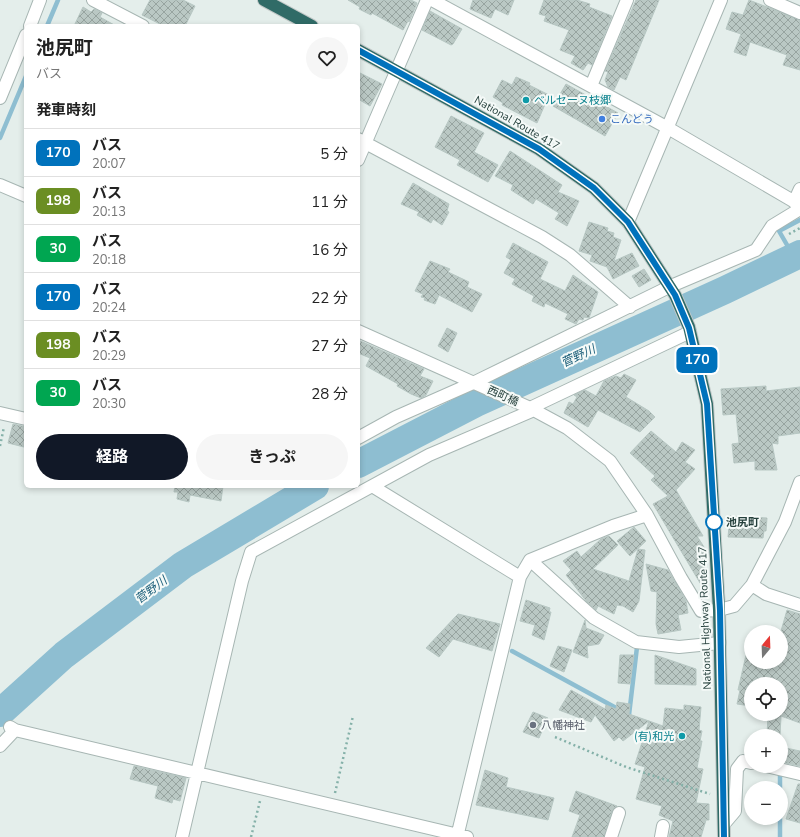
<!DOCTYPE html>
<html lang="ja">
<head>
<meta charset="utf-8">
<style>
  :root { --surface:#fff; --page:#f6f6f6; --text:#222; --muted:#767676; --line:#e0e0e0; --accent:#111827 }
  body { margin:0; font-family:"Nunito Sans","Noto Sans JP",sans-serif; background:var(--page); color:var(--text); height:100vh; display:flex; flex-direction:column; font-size:15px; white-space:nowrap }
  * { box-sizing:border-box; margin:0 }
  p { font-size:13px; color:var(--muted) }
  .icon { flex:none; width:22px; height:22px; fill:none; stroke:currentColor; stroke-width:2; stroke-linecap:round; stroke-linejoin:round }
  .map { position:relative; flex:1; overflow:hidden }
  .details { position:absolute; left:24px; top:24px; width:336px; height:464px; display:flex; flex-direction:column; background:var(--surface); border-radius:6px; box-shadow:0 2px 6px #0003 }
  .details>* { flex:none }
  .badge { padding:0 8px; border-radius:6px; font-size:14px; line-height:26px }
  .needle { width:26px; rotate:19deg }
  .tools { position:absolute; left:744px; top:625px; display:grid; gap:8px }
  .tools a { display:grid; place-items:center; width:44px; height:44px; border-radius:50%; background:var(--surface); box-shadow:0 2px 6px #0003; font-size:20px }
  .map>.badge { position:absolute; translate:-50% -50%; box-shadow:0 0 0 2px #fff }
  h2 { padding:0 12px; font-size:15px; line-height:36px }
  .round { display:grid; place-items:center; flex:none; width:42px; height:42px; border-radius:21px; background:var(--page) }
  .overview { display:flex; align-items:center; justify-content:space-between; height:68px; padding:0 12px }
  h1 { font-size:19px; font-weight:700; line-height:30px }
  .button { display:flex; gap:8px; margin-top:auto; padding:8px 12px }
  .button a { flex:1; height:46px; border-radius:24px; background:var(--accent); color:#fff; font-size:16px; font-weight:700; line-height:46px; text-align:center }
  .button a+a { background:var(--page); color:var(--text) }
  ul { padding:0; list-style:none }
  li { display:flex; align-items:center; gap:12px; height:48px; padding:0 12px; border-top:1px solid var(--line) }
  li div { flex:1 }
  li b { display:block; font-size:15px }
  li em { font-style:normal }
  li .badge { min-width:44px; font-weight:700; text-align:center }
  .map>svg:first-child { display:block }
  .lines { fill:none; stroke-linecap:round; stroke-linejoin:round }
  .stream { stroke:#8ebed1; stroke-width:4.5 }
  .river { stroke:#8ebed1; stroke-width:28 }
  .building { fill:url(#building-cross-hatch); stroke:#b7c7c3 }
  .minor-casing { stroke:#a7b6b3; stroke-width:14 }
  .highway-casing { stroke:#c2c9c8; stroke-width:14 }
  .path { stroke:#85b1a9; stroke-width:2.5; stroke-dasharray:2 3; stroke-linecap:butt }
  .minor { stroke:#fff; stroke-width:12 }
  .highway { stroke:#306b67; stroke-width:12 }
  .line-casing { stroke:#fff; stroke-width:9 }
  .line { stroke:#0072bc; stroke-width:6 }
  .culture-dot { fill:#0f9aa8; stroke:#f5faf8; stroke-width:1.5 }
  .shop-dot { fill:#3f7fe0; stroke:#f5faf8; stroke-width:1.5 }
  .stop-dot { fill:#fff; stroke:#0072bc; stroke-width:2 }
  .worship-dot { fill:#6b7280; stroke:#f5faf8; stroke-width:1.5 }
  .labels { text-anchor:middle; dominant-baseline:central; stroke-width:4; stroke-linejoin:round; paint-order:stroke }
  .culture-label { font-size:11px; fill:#0d838f; stroke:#f5faf8; text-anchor:start }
  .shop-label { font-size:11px; fill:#366cbe; stroke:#f5faf8; text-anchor:start }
  .street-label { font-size:11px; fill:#243f3b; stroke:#f5faf8 }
  .stop-label { font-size:11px; font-weight:bold; fill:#243f3b; stroke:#f5faf8; text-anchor:start }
  .worship-label { font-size:11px; fill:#5b616d; stroke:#f5faf8; text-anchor:start }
  .water-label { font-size:12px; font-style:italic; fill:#1e607b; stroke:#f5faf8 }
</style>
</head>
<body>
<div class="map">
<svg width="800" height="837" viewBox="0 0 800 837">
  <defs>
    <pattern id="building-cross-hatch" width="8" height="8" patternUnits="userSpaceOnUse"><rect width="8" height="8" fill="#bac8c4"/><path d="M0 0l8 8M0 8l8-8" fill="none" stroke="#97a4a0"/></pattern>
  </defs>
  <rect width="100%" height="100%" fill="#e4eeeb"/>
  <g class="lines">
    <path class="stream" d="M47 26 58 0
      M0 138 26 76
      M794 257 779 231 800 220
      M512 651 629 715 637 647
      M780 788V775
      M780 837V818"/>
    <path class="river" d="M358 464 476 403 725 290 800 254
      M0 713 64 655 183 565 315 486"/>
  </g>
  <path class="building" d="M150 0H183L195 6 185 26H164L142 15Z
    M348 0H411L417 3 409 22 408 21 403 30 372 13 371 15 359 9 360 7Z
    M473 0H514L508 15 495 9 491 18 470 9Z
    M544 0H577L590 4 589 7 612 16 592 65 588 63 583 70 571 63 575 56 560 50 569 30 544 21 546 16 539 14Z
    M636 0H659L626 80 620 77 614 90 608 87 605 80 608 72 605 71Z
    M749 0 800 20V70L783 65 787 55 750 42 746 56 734 52 741 34 726 29 732 12 743 15Z
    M83 7 91 12 94 9 102 13 100 17 116 26H74Z
    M430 11 462 29 453 44 451 45 422 30Z
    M358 72 382 84 370 106 358 99Z
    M516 77 530 83 529 85 549 95 537 123 502 105 503 103 493 97 502 80 512 85Z
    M566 84 618 113 605 136 553 106Z
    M451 116 484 133 474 152 498 165 488 182 457 165 460 160 435 147Z
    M510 151 562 185 558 192 579 201 567 226 555 219 559 213 536 199 533 204 511 190 513 185 495 176Z
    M413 183 449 204 447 211 449 212 442 225 433 219 431 223 417 215 419 212 401 204Z
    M589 222 608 228 607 231 614 233 613 237 621 240 614 261 632 253 639 266 613 279 607 267 590 261 592 255 579 251Z
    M513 243 548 262 540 279 565 291 573 275 598 292 589 318 584 317 583 320 579 319 576 324 565 319 568 314 545 303 544 307 532 301 534 296 512 284 515 279 504 273 511 260 506 257Z
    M430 261 450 269 448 272 469 282 467 287 482 294 472 312 439 295 435 304 424 300 425 298 421 297 423 294 415 291Z
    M644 269 651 280 639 287 632 276Z
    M447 328 457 333 448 352 438 346Z
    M358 340 424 369 420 376 433 381 426 395 421 398 411 394 397 386 398 384 366 366 370 358 358 353Z
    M624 374 636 380 626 397 649 411 655 417 640 432 598 410 588 427 564 413 569 402 573 404 577 397 574 395 585 390 596 396 604 381 616 376 621 378Z
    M766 386V391L800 387V433L778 436V444L772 443 777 470H755V461L734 463 732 444 739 443 736 414 723 415 721 389Z
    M13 424 26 427V441L24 447 8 443Z
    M651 431 676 452 682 442 695 450 685 462 695 469 675 491 676 490 703 536H697L704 547 706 593 653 504 668 496 651 480 655 476 630 453Z
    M175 486H223L221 501 190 495 189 502 177 499 178 492H174Z
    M730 516 767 518 766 531H764L763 538 728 537Z
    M634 527 646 541 630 556 617 541Z
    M609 536 618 545 593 569 629 581 638 549 645 550 639 601 633 612 623 606 617 605 614 614 598 606 596 610 587 602 566 575 571 570 563 561 577 551 581 557 601 539Z
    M646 564 668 570 686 601 688 613 678 615 681 630 658 634 656 624 657 592 651 591Z
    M526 600 550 608 549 612H551L544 640 532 635 535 625 520 621Z
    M787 610 800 614V723L781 716 780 736H767L768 714H781V684H751V706L737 704 740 690H738L746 655H751V662H781L787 640 781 638V631Z
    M458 614 500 624 492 651 453 639 439 657 426 648Z
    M585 620 586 628 604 635 599 644 587 646 588 658 573 652Z
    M558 646 572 650 564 672 550 666Z
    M620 655H634L630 684 618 683Z
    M655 655 696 669V685L655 684Z
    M571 690 605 709 606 705 616 709 617 702 630 704 629 714 649 721 623 741 619 737 614 741 595 715 591 722 559 710Z
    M684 705 701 707 699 730 702 731 700 741H702L697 768 703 769 696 803 709 804V820H706L701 837H669L673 821 659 815 662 806 636 799 645 767 635 764 649 721 663 726 665 708 684 710Z
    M533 712 548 718 539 738 523 732Z
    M786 748 800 751V766L782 762Z
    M134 766 186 778 180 801 173 799 172 803 155 798 158 786 130 779Z
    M485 770 508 778 506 787 554 798 548 820 476 805Z
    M798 784H800V823L786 819Z
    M576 791 617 806 612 811 604 837H572L580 815 569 811Z"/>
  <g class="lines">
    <defs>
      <path id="minor" d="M93 0 143 26
        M432 0 668 128 800 205
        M770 0 800 13
        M30 26 40 0
        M591 86 627 0
        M0 98 26 35
        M358 139 542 237 570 255 630 307
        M358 160 427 0
        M0 185 26 196
        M794 202 800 189
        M628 222 721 0
        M358 331 530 408 567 428 610 461 647 515 681 578 701 611 719 610 734 606 752 585 785 522 800 482
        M530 408 690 332
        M0 413 26 419
        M358 438 396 417 473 383 671 286 756 250 772 226 800 209
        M372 486 520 577
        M530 560 594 618 636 642 679 647 720 643
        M752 585 766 594 800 605
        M10 727 15 730 467 837
        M0 746 15 730
        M766 766 800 774
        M724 824 735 811 737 769 743 761 751 763
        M182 837 242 581 251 552 429 455 534 410
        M457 837 520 577 530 560 613 526 647 515
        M611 837 619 813
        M661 837 663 826"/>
      <path id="highway" d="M264 0 312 26
        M358 50 539 149 594 188 628 222 675 295 689 327 707 404 719 610 724 837"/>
    </defs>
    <use href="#minor" class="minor-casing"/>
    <use href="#highway" class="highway-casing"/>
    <path class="path" d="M789 234 800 228
      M0 446 4 427
      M555 737 626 767 710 794
      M335 793 353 716
      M251 837 260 801"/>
    <use href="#minor" class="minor"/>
    <use href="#highway" class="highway"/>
  </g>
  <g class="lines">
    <defs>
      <path id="line" d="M358 50 539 149 594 188 628 222 675 295 689 328 707 404 720 610 724 837"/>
    </defs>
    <use href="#line" class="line-casing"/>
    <use href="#line" class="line"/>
  </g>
  <g class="culture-dot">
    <circle cx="526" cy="100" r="4"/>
    <circle cx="682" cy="736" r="4"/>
  </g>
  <circle class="shop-dot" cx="602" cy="119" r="4"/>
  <circle class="stop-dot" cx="714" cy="522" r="8"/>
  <circle class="worship-dot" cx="533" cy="725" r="4"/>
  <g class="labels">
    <g class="culture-label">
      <text x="534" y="100">ベルセーヌ枝郷</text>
      <text x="674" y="736" text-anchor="end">(有)和光</text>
    </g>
    <g class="shop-label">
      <text x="610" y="119">こんどう</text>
    </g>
    <g class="street-label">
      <text transform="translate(517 123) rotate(30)">National Route 417</text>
      <text transform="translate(503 396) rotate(24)">西町橋</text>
      <text transform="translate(705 618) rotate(-92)">National Highway Route 417</text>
    </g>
    <g class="stop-label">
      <text x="726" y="522">池尻町</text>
    </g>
    <g class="worship-label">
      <text x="541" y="725">八幡神社</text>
    </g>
    <g class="water-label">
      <text transform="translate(578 356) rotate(-25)">菅野川</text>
      <text transform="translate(151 590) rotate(-37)">菅野川</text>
    </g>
  </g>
</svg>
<div class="tools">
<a><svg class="needle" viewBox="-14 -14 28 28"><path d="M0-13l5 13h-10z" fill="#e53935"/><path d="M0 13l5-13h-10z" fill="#767676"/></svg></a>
<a><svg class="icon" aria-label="locate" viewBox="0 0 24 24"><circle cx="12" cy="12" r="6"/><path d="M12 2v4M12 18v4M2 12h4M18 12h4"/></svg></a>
<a>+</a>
<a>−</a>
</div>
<b class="badge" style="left:697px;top:360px;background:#0072bc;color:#fff">170</b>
<section class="details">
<div class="overview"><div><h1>池尻町</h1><p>バス</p></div><a class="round"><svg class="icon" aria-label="heart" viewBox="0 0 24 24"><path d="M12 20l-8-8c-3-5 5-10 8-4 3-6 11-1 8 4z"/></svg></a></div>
<h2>発車時刻</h2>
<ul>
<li><span class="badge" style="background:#0072bc;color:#fff">170</span><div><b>バス</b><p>20:07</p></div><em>5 分</em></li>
<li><span class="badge" style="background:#6b8e23;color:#fff">198</span><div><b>バス</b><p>20:13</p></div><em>11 分</em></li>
<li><span class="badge" style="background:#00a651;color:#fff">30</span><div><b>バス</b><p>20:18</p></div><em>16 分</em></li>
<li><span class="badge" style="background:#0072bc;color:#fff">170</span><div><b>バス</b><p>20:24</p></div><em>22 分</em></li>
<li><span class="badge" style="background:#6b8e23;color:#fff">198</span><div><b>バス</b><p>20:29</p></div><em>27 分</em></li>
<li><span class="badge" style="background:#00a651;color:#fff">30</span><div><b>バス</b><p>20:30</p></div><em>28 分</em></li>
</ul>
<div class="button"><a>経路</a><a>きっぷ</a></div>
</section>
</div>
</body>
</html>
